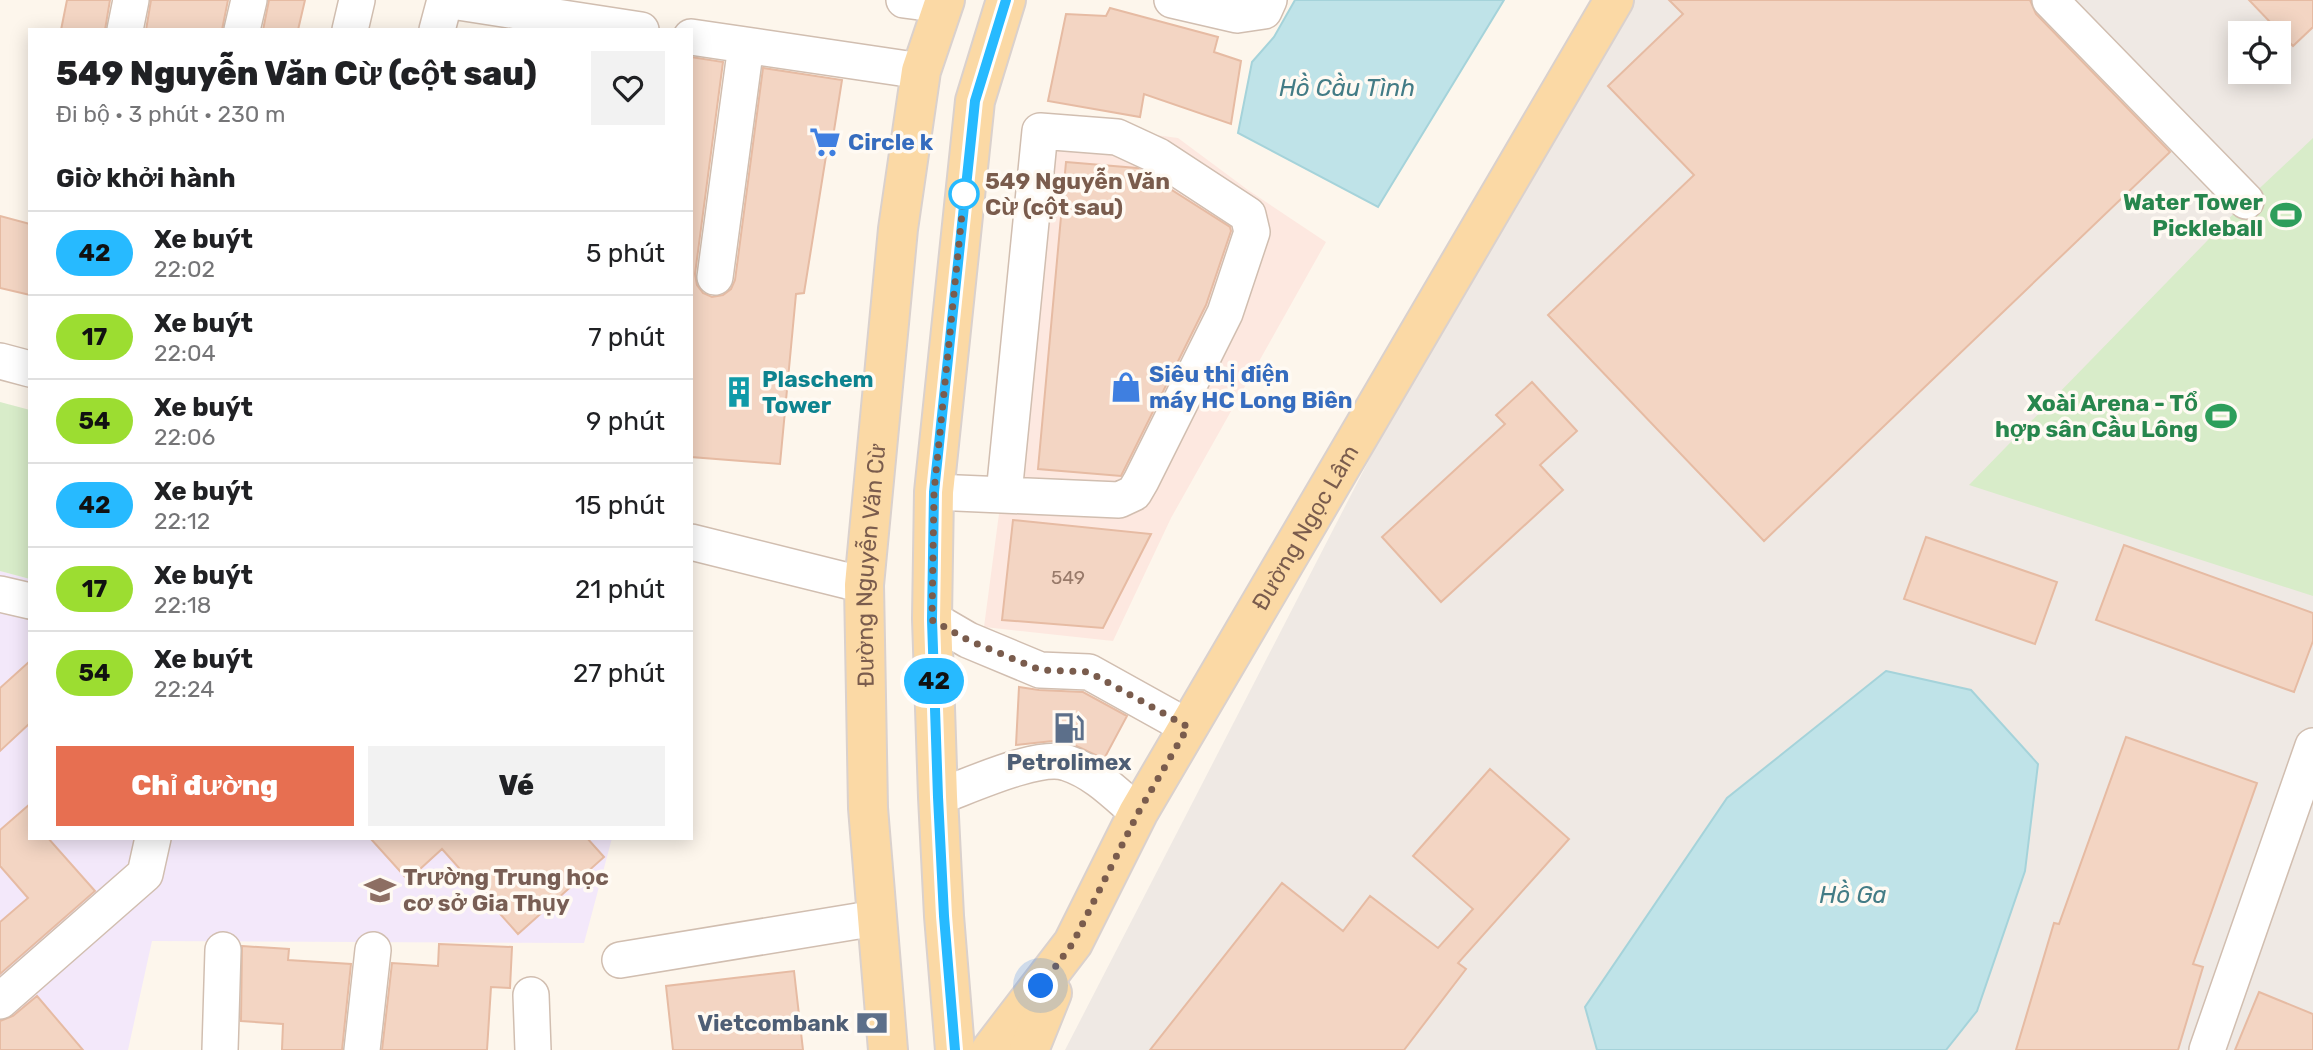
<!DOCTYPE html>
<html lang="vi">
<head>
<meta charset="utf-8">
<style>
  :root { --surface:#fff; --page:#f2f2f2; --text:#202124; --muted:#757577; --line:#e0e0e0; --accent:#e76f51 }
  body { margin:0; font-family:Rubik,sans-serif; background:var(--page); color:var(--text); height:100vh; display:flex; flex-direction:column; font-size:26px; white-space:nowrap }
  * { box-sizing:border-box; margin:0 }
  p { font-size:23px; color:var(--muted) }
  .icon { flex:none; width:38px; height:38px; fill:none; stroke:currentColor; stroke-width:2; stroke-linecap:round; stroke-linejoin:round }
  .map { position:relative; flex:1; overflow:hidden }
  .sheet { position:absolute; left:28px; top:28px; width:665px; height:812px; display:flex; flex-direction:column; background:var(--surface); border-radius:0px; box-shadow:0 4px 18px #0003 }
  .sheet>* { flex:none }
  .badge { padding:0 14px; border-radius:23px; font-size:24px; line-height:46px }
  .controls { position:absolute; left:2228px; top:21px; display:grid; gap:14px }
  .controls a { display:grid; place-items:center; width:63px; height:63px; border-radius:0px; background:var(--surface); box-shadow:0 4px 18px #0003; font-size:35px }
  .you { position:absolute; width:35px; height:35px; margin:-18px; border:5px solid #fff; border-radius:50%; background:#1a73e8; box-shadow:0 0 0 10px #1a73e833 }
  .map>.badge { position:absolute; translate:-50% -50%; box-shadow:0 0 0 4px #fff }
  h2 { padding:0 28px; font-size:26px; line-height:63px }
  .round { display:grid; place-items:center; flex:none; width:74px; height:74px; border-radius:0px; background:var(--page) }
  .headline { display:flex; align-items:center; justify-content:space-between; height:119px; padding:0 28px }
  h1 { font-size:33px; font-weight:800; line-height:52px }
  .primary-button { display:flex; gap:14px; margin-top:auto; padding:14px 28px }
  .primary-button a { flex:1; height:80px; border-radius:0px; background:var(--accent); color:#fff; font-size:28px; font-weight:800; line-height:80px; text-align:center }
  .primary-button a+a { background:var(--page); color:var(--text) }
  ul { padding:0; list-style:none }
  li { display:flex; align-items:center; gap:21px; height:84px; padding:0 28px; border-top:2px solid var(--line) }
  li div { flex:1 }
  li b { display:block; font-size:26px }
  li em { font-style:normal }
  li .badge { min-width:77px; font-weight:700; text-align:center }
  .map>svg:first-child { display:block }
  .commercial { fill:#fde8e0 }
  .industrial { fill:#efe9e4; fill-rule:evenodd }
  .education { fill:#f3e8fa }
  .green { fill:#d8ecc9 }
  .water { fill:#bfe3e8; stroke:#a5d3da; stroke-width:2 }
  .building { fill:#f3d5c3; stroke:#e6bba3; stroke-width:2 }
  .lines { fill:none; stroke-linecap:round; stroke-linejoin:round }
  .minor-casing { stroke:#d1beb0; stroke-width:38 }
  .major-casing { stroke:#dad1cd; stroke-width:42 }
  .minor { stroke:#fff; stroke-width:35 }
  .major { stroke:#fbd9a5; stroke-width:38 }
  .line-casing { stroke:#fff; stroke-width:16 }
  .line { stroke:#27baff; stroke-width:10 }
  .walk { stroke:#7a5c4d; stroke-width:7; stroke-dasharray:0 12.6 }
  .stop-dot { fill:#fff; stroke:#27baff; stroke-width:3.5 }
  .labels { text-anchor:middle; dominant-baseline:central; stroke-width:7; stroke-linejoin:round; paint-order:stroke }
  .number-label { font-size:19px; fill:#987a6a }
  .shop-label { font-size:23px; font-weight:bold; fill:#366cbe; stroke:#fffaf3; text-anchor:start }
  .stop-label { font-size:23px; font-weight:bold; fill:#7a5c4d; stroke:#fffaf3; text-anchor:start }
  .leisure-label { font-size:23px; font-weight:bold; fill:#27864d; stroke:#fffaf3; text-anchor:end }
  .culture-label { font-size:23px; font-weight:bold; fill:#0d838f; stroke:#fffaf3; text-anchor:start }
  .street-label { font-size:23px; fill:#7a5c4d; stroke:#fffaf3 }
  .service-label { font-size:23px; font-weight:bold; fill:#4e5e75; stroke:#fffaf3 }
  .education-label { font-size:23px; font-weight:bold; fill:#785e54; stroke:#fffaf3; text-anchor:start }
  .water-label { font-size:24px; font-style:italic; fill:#437c86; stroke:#fffaf3 }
</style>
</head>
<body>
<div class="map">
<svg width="2313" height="1050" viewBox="0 0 2313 1050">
  <rect width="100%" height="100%" fill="#fdf6ec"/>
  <path class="commercial" d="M1051 121 1178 138 1248 190 1326 242 1171 518 1113 641 984 627Z"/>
  <path class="industrial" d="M1606 0H2313V1050H1065ZM2240 33H2278V72H2240Z"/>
  <path class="education" d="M0 571 30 579V838H612L584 943 152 941 128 1050H0Z"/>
  <path class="green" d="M2313 138V596L1969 485 2246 201Z
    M0 402 30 410V579L0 571Z"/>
  <path class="water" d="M1295 0H1504L1378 207 1238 133 1252 62 1274 37Z
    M1886 671 1971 690 2038 764 2025 871 1977 1011 1946 1050H1597L1585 1007 1727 798Z"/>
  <path class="building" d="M67 0H110L105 30H61Z
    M151 0H228L222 30H146Z
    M269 0H305L298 30H263Z
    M1669 0H2030L2036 14 2170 152 1764 541 1548 315 1694 175 1608 86 1683 14Z
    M2249 0H2313V27L2293 46Z
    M1110 8 1218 37 1214 52 1241 61 1231 124 1144 94 1140 117 1048 101 1066 14 1106 16Z
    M691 57 723 62 695 274 697 285 703 293 712 297 723 295 731 289 735 280 763 68 842 80 830 156H826L804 293 796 294 780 464 691 457Z
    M1066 162 1137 168 1230 227 1231 231 1206 305 1121 476 1038 469Z
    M0 216 30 224V295L0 288Z
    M1532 382 1577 431 1540 465 1563 490 1441 602 1382 537 1505 424 1496 415Z
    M1013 520 1151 534 1103 628 1002 620Z
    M1926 537 2057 582 2035 644 1904 599Z
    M2124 545 2313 613V641L2294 692 2096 620Z
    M30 661V723L0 751V688Z
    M1019 687 1039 690 1083 692 1127 716 1104 759 1070 743 1053 741 1016 745Z
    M2126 737 2257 783 2193 964 2203 967 2178 1050H2016L2054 923 2059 924Z
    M1490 769 1569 839 1458 963 1466 969 1404 1050H1150L1282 883 1343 931 1370 896 1438 948 1473 909 1413 856Z
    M30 804V838H48L95 891 0 974V922L28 898 0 866V830Z
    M370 838H587L604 857 518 934 442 849 408 880Z
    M439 944 512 947 510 988 491 987 487 1050H382L392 963 438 966Z
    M242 946 289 949 288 960 351 964 342 1050H282L283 1024 241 1021Z
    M794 971 803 1050H673L666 986Z
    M2259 992 2313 1014V1050H2235Z
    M37 996 83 1050H0V1021L13 1016Z"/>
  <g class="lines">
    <defs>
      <path id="minor" d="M445 0 641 30
        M904 0 942 5
        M1172 0 1237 15 1264 11 1269 0
        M2050 0 2246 201
        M125 30 131 0
        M242 30 249 0
        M350 30 357 0
        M437 30 445 0
        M691 37 921 71
        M715 277 746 45
        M0 361 30 369
        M934 492 1119 500 1134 493 1141 481 1225 313 1252 232 1248 215 1158 156 1117 137 1040 131 1004 494
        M691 542 864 585
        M0 594 30 601
        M932 619 968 640 1040 670 1089 672 1188 727
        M938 797C967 787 1039 753 1067 763 1095 772 1116 794 1138 813
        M620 960 876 918
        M531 995 533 1050
        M0 1001 145 874 153 838
        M220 1050 223 950
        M362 1050 373 950
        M2207 1050 2313 746"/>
      <g id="major">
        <path id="s1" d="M888 1050 868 808 864 585 898 229 921 71 945 0"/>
        <path d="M955 1050 944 916 938 797 932 619 934 492 975 101 1006 0"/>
        <path id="s2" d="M991 1050 1073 943 1138 813 1614 0"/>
        <path d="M1029 1050 1052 993"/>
      </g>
    </defs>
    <use href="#minor" class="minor-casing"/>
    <use href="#major" class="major-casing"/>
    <use href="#minor" class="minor"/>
    <use href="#major" class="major"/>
  </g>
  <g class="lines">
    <defs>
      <path id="line" d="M955 1050 944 916 938 797 932 620 934 492 975 101 1006 0"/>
    </defs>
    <use href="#line" class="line-casing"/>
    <use href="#line" class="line"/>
    <path class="walk" d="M964 194 934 492 932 620 968 640 1040 670 1089 672 1188 727 1138 813 1073 943 1041 986"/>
  </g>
  <defs>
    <symbol id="supermarket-bare" viewBox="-9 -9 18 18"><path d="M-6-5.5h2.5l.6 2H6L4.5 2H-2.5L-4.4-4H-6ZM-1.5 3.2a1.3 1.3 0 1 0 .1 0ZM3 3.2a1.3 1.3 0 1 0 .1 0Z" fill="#3f7fe0" stroke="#fffaf3" stroke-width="2.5" paint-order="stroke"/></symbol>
    <symbol id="stadium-bare" viewBox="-9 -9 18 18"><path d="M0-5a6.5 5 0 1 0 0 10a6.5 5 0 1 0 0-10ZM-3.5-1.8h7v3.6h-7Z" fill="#2e9e5b" stroke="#fffaf3" stroke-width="2.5" paint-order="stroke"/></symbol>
    <symbol id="shop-bare" viewBox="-9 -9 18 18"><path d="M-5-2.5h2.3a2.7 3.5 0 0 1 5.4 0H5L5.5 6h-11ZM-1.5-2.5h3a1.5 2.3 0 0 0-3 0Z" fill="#3f7fe0" stroke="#fffaf3" stroke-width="2.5" paint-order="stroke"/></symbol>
    <symbol id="building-bare" viewBox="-9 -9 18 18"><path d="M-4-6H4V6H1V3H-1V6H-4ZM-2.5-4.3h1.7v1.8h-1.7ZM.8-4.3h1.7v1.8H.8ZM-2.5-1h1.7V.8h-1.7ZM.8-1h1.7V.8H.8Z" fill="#0f9aa8" stroke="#fffaf3" stroke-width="2.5" paint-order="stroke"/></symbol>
    <symbol id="fuel-bare" viewBox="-9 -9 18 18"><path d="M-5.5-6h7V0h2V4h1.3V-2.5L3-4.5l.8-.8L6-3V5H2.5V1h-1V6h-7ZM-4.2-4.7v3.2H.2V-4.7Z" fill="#5c6f8a" stroke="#fffaf3" stroke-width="2.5" paint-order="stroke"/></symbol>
    <symbol id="school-bare" viewBox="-9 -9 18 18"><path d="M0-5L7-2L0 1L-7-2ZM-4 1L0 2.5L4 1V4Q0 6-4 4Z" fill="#8d6e63" stroke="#fffaf3" stroke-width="2.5" paint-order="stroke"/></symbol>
    <symbol id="bank-bare" viewBox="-9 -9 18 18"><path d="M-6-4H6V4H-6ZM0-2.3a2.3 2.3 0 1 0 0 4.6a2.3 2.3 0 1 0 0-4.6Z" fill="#5c6f8a" stroke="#fffaf3" stroke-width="2.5" paint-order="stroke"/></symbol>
  </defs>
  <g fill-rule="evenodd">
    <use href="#supermarket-bare" x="803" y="120" width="44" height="44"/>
    <use href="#stadium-bare" x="2264" y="193" width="44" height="44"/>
    <use href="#shop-bare" x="1104" y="365" width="44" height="44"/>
    <use href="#building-bare" x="717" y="370" width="44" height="44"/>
    <use href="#stadium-bare" x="2199" y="394" width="44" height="44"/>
    <use href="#fuel-bare" x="1047" y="706" width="44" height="44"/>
    <use href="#school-bare" x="358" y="868" width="44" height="44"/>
    <use href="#bank-bare" x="850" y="1001" width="44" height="44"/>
  </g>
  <circle class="stop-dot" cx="964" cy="194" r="14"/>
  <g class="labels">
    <g class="number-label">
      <text x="1068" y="577">549</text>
    </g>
    <g class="shop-label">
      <text x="848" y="142">Circle k</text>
      <text x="1149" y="374">Siêu thị điện<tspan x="1149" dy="26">máy HC Long Biên</tspan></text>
    </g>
    <g class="stop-label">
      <text x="985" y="181">549 Nguyễn Văn<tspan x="985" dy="26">Cừ (cột sau)</tspan></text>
    </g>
    <g class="leisure-label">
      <text x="2263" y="202">Water Tower<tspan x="2263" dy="26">Pickleball</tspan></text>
      <text x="2198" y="403">Xoài Arena - Tổ<tspan x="2198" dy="26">hợp sân Cầu Lông</tspan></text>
    </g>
    <g class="culture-label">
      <text x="762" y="379">Plaschem<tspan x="762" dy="26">Tower</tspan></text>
    </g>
    <g class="street-label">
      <text stroke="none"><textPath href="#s2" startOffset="611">Đường Ngọc Lâm</textPath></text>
      <text stroke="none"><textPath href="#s1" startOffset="486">Đường Nguyễn Văn Cừ</textPath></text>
    </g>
    <g class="service-label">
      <text x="1069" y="762">Petrolimex</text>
      <text x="849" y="1023" text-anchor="end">Vietcombank</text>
    </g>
    <g class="education-label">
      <text x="403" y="877">Trường Trung học<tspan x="403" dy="26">cơ sở Gia Thụy</tspan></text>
    </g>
    <g class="water-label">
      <text x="1347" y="88">Hồ Cầu Tình</text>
      <text x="1853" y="895">Hồ Ga</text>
    </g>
  </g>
</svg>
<div class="controls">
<a><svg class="icon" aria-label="locate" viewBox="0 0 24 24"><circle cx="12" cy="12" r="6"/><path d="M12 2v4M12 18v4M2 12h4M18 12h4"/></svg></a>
</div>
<div class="you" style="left:1041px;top:986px"></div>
<b class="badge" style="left:934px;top:681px;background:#27baff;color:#111">42</b>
<section class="sheet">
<div class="headline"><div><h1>549 Nguyễn Văn Cừ (cột sau)</h1><p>Đi bộ · 3 phút · 230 m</p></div><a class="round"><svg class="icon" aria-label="heart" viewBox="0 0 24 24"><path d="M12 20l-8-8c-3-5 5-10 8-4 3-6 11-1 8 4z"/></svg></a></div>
<h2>Giờ khởi hành</h2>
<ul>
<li><span class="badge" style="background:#27baff;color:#111">42</span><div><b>Xe buýt</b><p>22:02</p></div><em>5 phút</em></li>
<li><span class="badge" style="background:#9cdd31;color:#111">17</span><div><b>Xe buýt</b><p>22:04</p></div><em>7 phút</em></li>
<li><span class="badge" style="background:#9cdd31;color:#111">54</span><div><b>Xe buýt</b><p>22:06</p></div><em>9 phút</em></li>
<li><span class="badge" style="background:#27baff;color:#111">42</span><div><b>Xe buýt</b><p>22:12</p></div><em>15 phút</em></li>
<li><span class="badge" style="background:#9cdd31;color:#111">17</span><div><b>Xe buýt</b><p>22:18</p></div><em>21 phút</em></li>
<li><span class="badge" style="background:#9cdd31;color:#111">54</span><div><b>Xe buýt</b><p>22:24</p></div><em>27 phút</em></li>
</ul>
<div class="primary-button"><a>Chỉ đường</a><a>Vé</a></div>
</section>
</div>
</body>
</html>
